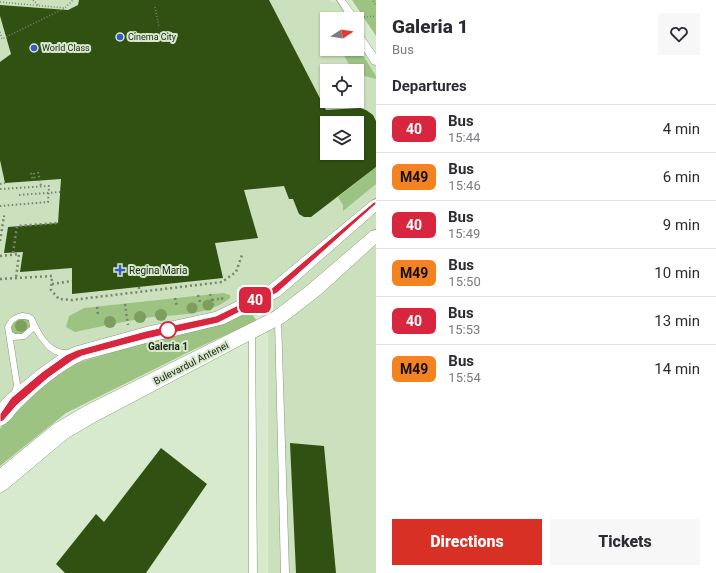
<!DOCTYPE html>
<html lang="en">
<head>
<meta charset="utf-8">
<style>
  :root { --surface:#fff; --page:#f7f7f7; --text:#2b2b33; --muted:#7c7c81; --line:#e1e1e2; --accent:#d93025 }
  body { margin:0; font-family:Roboto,sans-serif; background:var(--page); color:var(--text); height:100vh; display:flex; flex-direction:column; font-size:15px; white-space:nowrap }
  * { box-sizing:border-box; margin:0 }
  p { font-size:13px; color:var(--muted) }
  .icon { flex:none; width:22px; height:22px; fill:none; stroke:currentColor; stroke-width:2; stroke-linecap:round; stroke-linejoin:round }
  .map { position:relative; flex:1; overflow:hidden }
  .sheet { display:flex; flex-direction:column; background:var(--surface); width:340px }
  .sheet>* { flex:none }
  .badge { padding:0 8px; border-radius:6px; font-size:14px; line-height:26px }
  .needle { width:26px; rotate:78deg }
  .controls { position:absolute; left:320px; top:12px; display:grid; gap:8px }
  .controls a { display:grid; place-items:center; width:44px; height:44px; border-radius:0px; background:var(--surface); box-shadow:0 1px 3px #0004; font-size:20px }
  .map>.badge { position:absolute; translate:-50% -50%; box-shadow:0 0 0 2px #fff }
  h2 { padding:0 16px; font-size:15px; line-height:36px }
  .round { display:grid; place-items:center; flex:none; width:42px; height:42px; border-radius:0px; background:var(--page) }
  .head { display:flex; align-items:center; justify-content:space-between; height:68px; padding:0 16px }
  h1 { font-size:19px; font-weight:800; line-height:30px }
  .primary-button { display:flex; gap:8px; margin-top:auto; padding:8px 16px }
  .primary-button a { flex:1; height:46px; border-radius:0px; background:var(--accent); color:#fff; font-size:16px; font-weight:800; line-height:46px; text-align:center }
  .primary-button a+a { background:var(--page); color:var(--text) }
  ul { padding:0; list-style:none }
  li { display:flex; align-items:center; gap:12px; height:48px; padding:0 16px; border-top:1px solid var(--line) }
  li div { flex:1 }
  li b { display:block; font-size:15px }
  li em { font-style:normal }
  li .badge { min-width:44px; font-weight:700; text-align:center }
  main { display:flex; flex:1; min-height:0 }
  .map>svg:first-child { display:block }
  .built { fill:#cbe0bd; fill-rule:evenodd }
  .green { fill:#9dc383 }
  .building { fill:#305111; fill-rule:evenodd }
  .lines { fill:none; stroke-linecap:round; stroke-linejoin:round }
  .lane-casing { stroke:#88987d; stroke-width:1 }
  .secondary-casing { stroke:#88987d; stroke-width:1 }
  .path-far2 { stroke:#788471; stroke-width:1.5; stroke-dasharray:1 2; stroke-linecap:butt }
  .path-far1 { stroke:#788471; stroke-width:2; stroke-dasharray:1.5 2.5; stroke-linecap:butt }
  .path { stroke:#788471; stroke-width:2.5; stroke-dasharray:2 3; stroke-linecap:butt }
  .lane { fill:#fff; fill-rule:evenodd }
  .secondary { fill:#fff; fill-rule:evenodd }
  .tree { fill:#7e9e5d }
  .line { fill:#d7263d; stroke:#fff }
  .poi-dot { fill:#345aca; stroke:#d8eacd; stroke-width:1.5 }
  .stop-dot { fill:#fff; stroke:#d7263d; stroke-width:2 }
  .labels { text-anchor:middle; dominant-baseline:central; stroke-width:4; stroke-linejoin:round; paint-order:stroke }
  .far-poi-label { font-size:9px; fill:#1c2218; stroke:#d8eacd; text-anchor:start }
  .poi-label { font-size:10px; fill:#1c2218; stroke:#d8eacd; text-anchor:start }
  .stop-label { font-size:10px; font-weight:bold; fill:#1c2218; stroke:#d8eacd }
  .street-label { font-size:10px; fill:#1c2218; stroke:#d8eacd }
</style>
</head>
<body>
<main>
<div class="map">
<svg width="376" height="573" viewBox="0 0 376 573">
  <rect width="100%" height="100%" fill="#d8eacd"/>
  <path class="built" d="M0 0H330L331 2 338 3 348 19H327V49H357V33L376 61V573H268V308L208 343 114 386 32 432 0 454ZM327 71H357V101H327ZM327 123H357V153H327Z"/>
  <path class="green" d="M352 0H376V36Z
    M357 46 376 76V79L357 74V71H353L343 54 347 49H357Z
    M376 167V184L343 211V205L338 197Z
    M223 293 230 295V298C207 317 173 314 145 318 121 322 98 327 75 332L66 327 69 316 84 308Z
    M248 309 257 321 197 348 66 413 0 466V429L16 407 33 391 71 365Z
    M19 318 30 319V329L19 336 11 333 10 326Z"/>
  <path class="building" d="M79 0H269L326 110 360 108 366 110 373 115 376 121V167L311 217H304L299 214 293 199H289L284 186 244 190 258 238 215 243 223 278 72 294V268L20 272 23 252 4 253 8 227 58 223 61 179 5 183 0 160V62L11 54 0 16V5L68 10 78 5ZM327 123H357V153H327Z
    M290 443 324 446 336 573H296Z
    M161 448 207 484 146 573H65L56 564 96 514 104 522Z"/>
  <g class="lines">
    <defs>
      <path id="lane" d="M22 313 29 314 34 317C38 327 46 343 57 348 61 350 66 350 70 351L71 353 70 355C53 360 42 344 34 331L25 339 13 340 20 385 17 397 15 398 13 397 11 395 14 385 5 327C8 319 13 315 22 313ZM19 319H25L29 320 30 327 22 334H15L12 332 11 327 14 322Z
        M278 316 280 317 281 319 289 573H281L275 319 276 317Z
        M252 330 254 331 255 333 257 573H249V333L250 331Z"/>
      <path id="secondary" d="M337 0H345L359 19 357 21V19H349Z
        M357 30 360 31 376 54V65L372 64 357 40Z
        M376 199V212L280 296 224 324 146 343 83 360C61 370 38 390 20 408 13 415 10 423 0 426V403L7 395 39 369 63 352 74 347 146 327 215 312 268 286 371 201Z
        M376 230V244L320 295 285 322 97 421 68 438 7 489 0 493V468L54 424 83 407 273 312 308 285 371 231Z"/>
    </defs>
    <use href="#lane" class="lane-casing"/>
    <use href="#secondary" class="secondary-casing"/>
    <path class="path-far2" d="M33 0 38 5
      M373 1 376 6
      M0 2 65 8
      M155 7 159 27
      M364 17 376 16
      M0 32 2 39 65 8 73 0"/>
    <path class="path-far1" d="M38 172 41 186
      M31 173 33 181
      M34 173 35 181
      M0 184 5 183
      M0 189 49 186 48 202 0 206
      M19 195 60 192
      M4 217V215"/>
    <path class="path" d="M0 241 4 216
      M13 253 17 226 58 223
      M0 256 19 254 16 278
      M0 279 52 276 51 290 59 299 72 300 222 282 236 272 242 255
      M52 284 72 281
      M139 287V292
      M210 294 213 305
      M198 295 200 302
      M175 298 177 307
      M212 300 222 298V301
      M125 304 128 325
      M97 307 98 315"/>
    <use href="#lane" class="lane"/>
    <use href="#secondary" class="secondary"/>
  </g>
  <g class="tree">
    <circle cx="208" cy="305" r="5.5"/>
    <circle cx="192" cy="308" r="5.5"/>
    <circle cx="161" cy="315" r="6"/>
    <circle cx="140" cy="317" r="6"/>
    <circle cx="110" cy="322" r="6"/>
    <circle cx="21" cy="326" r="6"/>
  </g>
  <path class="line" d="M374 202H376V204L277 293 218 323 146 339 82 356 72 361 48 378 17 405 3 421 0 422V414L11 398 42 372 66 355 77 350 146 331 216 316 271 289Z"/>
  <g class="poi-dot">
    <circle cx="120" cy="37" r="4"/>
    <circle cx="34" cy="48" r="4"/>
    <path d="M118 264h4v4h4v4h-4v4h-4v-4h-4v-4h4z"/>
  </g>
  <circle class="stop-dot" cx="168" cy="330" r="8"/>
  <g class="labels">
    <g class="far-poi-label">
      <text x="128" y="37">Cinema City</text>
      <text x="42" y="48">World Class</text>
    </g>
    <g class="poi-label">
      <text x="129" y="270">Regina Maria</text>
    </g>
    <g class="stop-label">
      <text x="168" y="346">Galeria 1</text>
    </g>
    <g class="street-label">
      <text transform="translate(191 363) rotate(-27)">Bulevardul Antenei</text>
    </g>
  </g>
</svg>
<div class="controls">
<a><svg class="needle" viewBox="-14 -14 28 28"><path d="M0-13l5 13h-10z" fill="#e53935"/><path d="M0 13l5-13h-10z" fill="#7c7c81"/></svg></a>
<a><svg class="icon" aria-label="locate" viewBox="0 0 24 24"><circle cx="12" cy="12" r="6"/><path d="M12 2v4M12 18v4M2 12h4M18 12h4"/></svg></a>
<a><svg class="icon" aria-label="layers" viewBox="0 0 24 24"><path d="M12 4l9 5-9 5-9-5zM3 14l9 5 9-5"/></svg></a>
</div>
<b class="badge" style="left:255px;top:300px;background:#d7263d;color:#fff">40</b>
</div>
<section class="sheet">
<div class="head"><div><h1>Galeria 1</h1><p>Bus</p></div><a class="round"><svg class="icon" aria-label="heart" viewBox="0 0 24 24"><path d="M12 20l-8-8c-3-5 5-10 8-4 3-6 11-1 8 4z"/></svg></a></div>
<h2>Departures</h2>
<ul>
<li><span class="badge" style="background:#d7263d;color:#fff">40</span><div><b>Bus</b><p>15:44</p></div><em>4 min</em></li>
<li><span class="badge" style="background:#f58220;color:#111">M49</span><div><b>Bus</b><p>15:46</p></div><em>6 min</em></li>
<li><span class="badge" style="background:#d7263d;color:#fff">40</span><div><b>Bus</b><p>15:49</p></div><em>9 min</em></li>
<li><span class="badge" style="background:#f58220;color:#111">M49</span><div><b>Bus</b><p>15:50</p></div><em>10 min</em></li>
<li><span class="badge" style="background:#d7263d;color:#fff">40</span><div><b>Bus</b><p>15:53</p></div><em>13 min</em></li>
<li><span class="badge" style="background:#f58220;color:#111">M49</span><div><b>Bus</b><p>15:54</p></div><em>14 min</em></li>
</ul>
<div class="primary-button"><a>Directions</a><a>Tickets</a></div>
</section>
</main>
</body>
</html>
